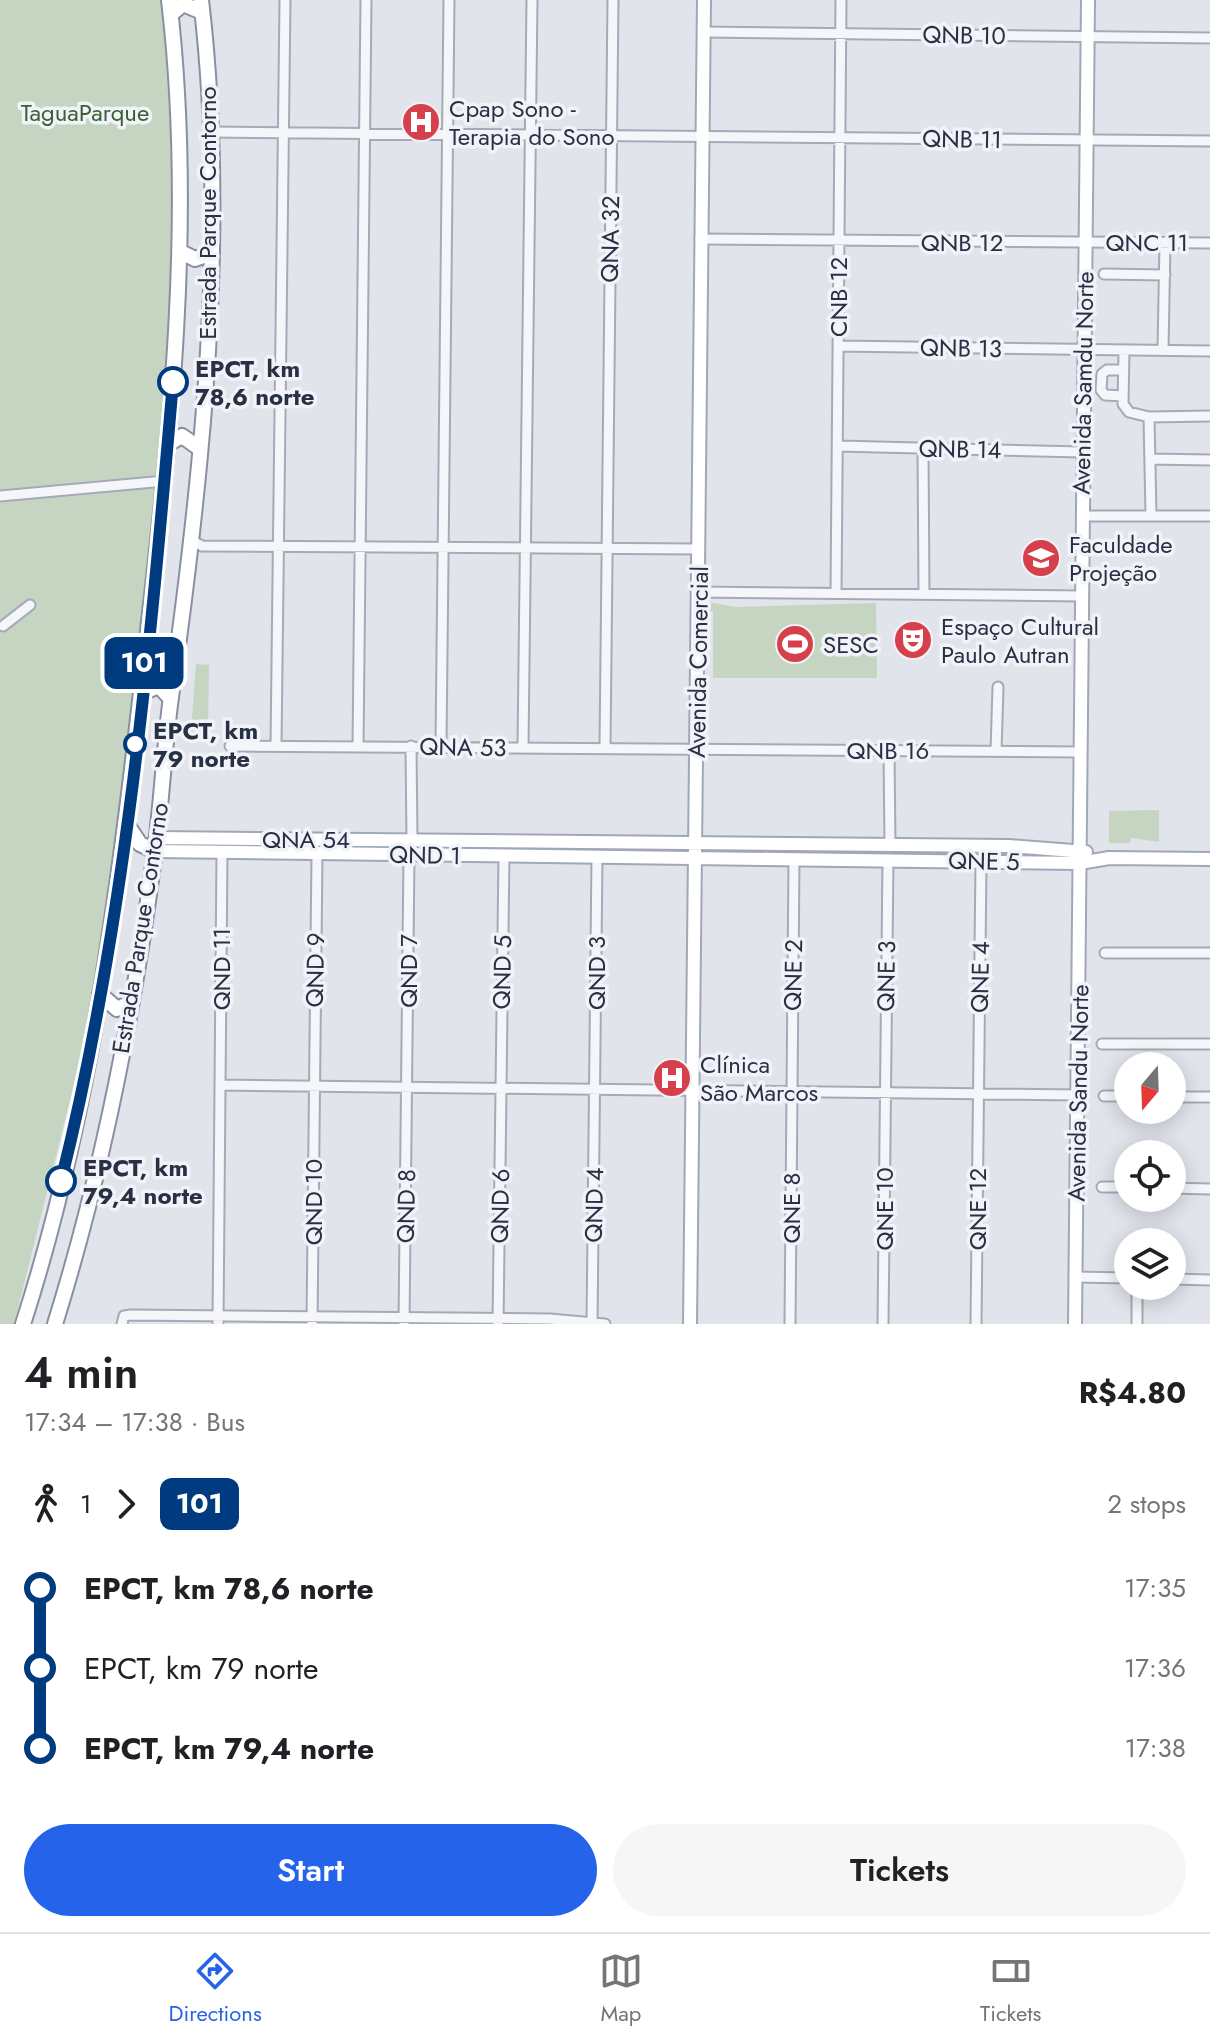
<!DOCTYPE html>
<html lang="en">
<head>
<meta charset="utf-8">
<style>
  :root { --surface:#fff; --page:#f6f6f6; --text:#202124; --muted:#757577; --line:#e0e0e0; --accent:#2563eb }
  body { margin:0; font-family:Jost,sans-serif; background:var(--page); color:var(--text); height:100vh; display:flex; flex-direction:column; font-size:30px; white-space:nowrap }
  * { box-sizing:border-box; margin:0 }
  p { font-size:26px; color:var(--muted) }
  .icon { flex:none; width:44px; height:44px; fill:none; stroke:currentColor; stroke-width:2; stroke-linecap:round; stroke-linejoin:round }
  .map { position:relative; height:1324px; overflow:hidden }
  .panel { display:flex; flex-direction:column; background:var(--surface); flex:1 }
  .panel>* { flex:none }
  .badge { padding:0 16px; border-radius:12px; font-size:28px; line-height:52px }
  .needle { width:52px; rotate:199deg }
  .tools { position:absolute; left:1114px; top:1052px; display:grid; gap:16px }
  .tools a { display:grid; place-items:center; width:72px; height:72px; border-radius:50%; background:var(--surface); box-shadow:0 4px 20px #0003; font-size:40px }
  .map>.badge { position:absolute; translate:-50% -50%; box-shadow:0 0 0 4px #fff }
  .legs { display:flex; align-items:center; gap:12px; height:88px; padding:0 24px; font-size:26px }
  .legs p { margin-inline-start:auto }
  .overview { display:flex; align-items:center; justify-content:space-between; height:136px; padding:0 24px }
  h1 { font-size:44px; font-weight:600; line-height:60px }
  .action { display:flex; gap:16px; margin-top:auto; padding:16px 24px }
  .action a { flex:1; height:92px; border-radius:48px; background:var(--accent); color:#fff; font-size:32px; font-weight:600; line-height:92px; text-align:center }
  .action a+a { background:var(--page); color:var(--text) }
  ul { padding:0 24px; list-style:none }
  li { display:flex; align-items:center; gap:28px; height:80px; font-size:30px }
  li i { display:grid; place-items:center; width:12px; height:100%; margin:0 10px; background:currentColor }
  li i::after { content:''; width:20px; height:20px; margin:-10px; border:6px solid; border-radius:50%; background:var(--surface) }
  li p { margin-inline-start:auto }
  li:first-child i { background:linear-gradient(#0000 50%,currentColor 0) }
  li:last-child i { background:linear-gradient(currentColor 50%,#0000 0) }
  .tab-bar { display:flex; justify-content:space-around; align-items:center; height:112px; border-top:2px solid var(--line); background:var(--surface); font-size:22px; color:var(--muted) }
  .tab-bar a { display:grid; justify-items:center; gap:4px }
  .tab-bar .selected { color:var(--accent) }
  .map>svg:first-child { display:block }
  .green { fill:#c5d5c2 }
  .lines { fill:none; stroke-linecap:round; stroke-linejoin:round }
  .minor-casing { stroke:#a6aab6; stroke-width:13 }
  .major-casing { stroke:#a0a7b7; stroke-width:16 }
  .highway-casing { stroke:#8890a2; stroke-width:18 }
  .minor { stroke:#f4f6f9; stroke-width:9 }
  .major { stroke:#fff; stroke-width:12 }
  .highway { stroke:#fff; stroke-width:14 }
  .line-1-casing { stroke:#fff; stroke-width:18 }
  .line-1 { stroke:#003b80; stroke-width:12 }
  .stop-1-dot { fill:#fff; stroke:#003b80; stroke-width:4 }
  .labels { text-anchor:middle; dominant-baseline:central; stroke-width:7; stroke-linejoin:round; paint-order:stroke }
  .street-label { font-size:24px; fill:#283044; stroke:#f1f3f8 }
  .poi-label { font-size:24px; fill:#283044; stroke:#f1f3f8; text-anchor:start }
  .park-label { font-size:24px; fill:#3a6035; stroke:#f1f3f8 }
  .stop-label { font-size:24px; font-weight:bold; fill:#283044; stroke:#f1f3f8; text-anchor:start }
</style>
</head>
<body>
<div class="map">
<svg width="1210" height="1324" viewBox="0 0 1210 1324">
  <rect width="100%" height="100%" fill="#e1e4eb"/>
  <path class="green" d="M0 0H162L173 172 167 370 120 816 85 1040 14 1324H0Z
    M708 602 736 607 876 603 877 678H713V611H708Z
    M196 664 209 665 208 733 191 731Z
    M1159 810V842L1131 838 1130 843H1109V811Z"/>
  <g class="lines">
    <defs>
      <path id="minor" d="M703 32 1210 38
        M212 132 1210 141
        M700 239 1210 243
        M1104 274 1165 275
        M838 346 1210 351
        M1124 350 1123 404 1129 412 1149 417 1210 416
        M1163 350 1165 242
        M1123 396 1105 395 1101 390 1102 374 1107 370H1123
        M1149 417 1151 515
        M838 446 1082 452
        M923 448 924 594
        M1150 459 1210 460
        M0 496 165 481
        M1082 516H1210
        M189 539 202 546 699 549
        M698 592 1082 596
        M836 593 841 0
        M3 626 30 605
        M230 746 1079 752
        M276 746 285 0
        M411 746 412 840
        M441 746 449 0
        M358 747 366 0
        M523 747 532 0
        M605 748 613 0
        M889 750 890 845
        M996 751 998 687
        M1105 953H1210
        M1102 1044H1210
        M220 1085 1079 1095
        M1104 1096H1128
        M1172 1097H1210
        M1102 1187H1128
        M1172 1188 1210 1189
        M1075 1277 1128 1278
        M1172 1279 1210 1280
        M122 1324 124 1316 131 1315 550 1319 605 1324
        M218 1324 222 852
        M312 1324 317 853
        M404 1324 409 854
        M498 1324 504 855
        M592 1324 597 857
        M790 1324 794 859
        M883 1324 888 859
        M976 1324 981 861
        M1137 1324V1286"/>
      <path id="major" d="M157 838 1009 846 1086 852
        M155 851 1080 863 1109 858 1210 859
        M690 1324 704 0
        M1075 1324 1088 0"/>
      <path id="highway" d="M171 14 183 4 202 12
        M181 252 195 259 212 253
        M168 444 182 436 199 448
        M144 663C152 678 165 678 176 666
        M141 693 159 686 171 699
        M126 823 140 844 155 851
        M100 994 117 1009 132 1002
        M23 1324C92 1111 120 878 145 657 170 438 195 220 169 0
        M55 1324C103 1170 134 1010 155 851 162 800 164 748 171 697 203 471 228 227 201 0"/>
    </defs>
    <use href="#minor" class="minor-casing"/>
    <use href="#major" class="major-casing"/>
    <use href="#highway" class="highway-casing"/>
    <use href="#minor" class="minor"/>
    <use href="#major" class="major"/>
    <use href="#highway" class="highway"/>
  </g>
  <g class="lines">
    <defs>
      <path id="line-1" d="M61 1181C126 921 150 649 173 382"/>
    </defs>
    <use href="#line-1" class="line-1-casing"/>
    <use href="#line-1" class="line-1"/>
  </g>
  <defs>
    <symbol id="hospital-disc" viewBox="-11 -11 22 22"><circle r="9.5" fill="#d6404c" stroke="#f1f3f8"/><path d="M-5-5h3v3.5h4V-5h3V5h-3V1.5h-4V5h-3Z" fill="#fff"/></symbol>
    <symbol id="university-disc" viewBox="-11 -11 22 22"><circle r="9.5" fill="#d6404c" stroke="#f1f3f8"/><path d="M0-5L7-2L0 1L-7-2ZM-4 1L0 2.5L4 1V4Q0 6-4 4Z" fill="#fff"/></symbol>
    <symbol id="theatre-disc" viewBox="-11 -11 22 22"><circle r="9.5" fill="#d6404c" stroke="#f1f3f8"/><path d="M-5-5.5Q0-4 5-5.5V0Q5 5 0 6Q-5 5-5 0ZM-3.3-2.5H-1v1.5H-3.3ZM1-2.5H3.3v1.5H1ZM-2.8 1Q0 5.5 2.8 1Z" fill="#fff"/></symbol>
    <symbol id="stadium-disc" viewBox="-11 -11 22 22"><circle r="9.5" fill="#d6404c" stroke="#f1f3f8"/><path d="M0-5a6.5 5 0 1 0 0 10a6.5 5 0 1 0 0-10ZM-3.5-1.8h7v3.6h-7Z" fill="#fff"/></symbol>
  </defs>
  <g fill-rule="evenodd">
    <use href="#hospital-disc" x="399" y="100" width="44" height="44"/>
    <use href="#university-disc" x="1019" y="536" width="44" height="44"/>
    <use href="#theatre-disc" x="891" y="618" width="44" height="44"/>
    <use href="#stadium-disc" x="773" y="622" width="44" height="44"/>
    <use href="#hospital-disc" x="650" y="1056" width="44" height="44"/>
  </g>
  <g class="stop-1-dot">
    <circle cx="173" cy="382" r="14"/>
    <circle cx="135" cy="744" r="10"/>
    <circle cx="61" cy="1181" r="14"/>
  </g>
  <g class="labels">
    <g class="street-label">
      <text transform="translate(964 35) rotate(1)">QNB 10</text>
      <text transform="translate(962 139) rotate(1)">QNB 11</text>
      <text transform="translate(207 213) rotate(-90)">Estrada Parque Contorno</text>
      <text transform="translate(610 239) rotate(-89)">QNA 32</text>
      <text x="962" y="242">QNB 12</text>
      <text x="1147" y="242">QNC 11</text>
      <text transform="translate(838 297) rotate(-90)">CNB 12</text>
      <text transform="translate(961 348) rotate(1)">QNB 13</text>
      <text transform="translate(1083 383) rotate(-89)">Avenida Samdu Norte</text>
      <text transform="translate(960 449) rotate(1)">QNB 14</text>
      <text transform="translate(698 662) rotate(-89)">Avenida Comercial</text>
      <text transform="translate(463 747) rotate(1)">QNA 53</text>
      <text x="888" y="750">QNB 16</text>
      <text x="306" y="839">QNA 54</text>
      <text transform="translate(425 855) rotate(1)">QND 1</text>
      <text transform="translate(984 861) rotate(1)">QNE 5</text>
      <text transform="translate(140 928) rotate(-81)">Estrada Parque Contorno</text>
      <text transform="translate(221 969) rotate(-90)">QND 11</text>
      <text transform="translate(315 970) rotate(-89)">QND 9</text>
      <text transform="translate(408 971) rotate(-90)">QND 7</text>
      <text transform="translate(502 972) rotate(-89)">QND 5</text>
      <text transform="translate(596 973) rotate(-90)">QND 3</text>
      <text transform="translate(793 975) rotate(-89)">QNE 2</text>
      <text transform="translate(886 976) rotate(-89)">QNE 3</text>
      <text transform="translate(980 977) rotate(-89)">QNE 4</text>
      <text transform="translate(1078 1093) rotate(-89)">Avenida Sandu Norte</text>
      <text transform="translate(313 1202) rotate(-90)">QND 10</text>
      <text transform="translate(594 1205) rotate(-89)">QND 4</text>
      <text transform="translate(406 1206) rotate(-89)">QND 8</text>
      <text transform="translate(500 1206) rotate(-89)">QND 6</text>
      <text transform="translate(791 1208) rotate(-90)">QNE 8</text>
      <text transform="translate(884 1209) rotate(-90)">QNE 10</text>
      <text transform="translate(977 1209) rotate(-90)">QNE 12</text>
    </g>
    <g class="poi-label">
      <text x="449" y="108">Cpap Sono -<tspan x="449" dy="28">Terapia do Sono</tspan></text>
      <text x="1069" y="544">Faculdade<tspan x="1069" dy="28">Projeção</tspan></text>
      <text x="941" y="626">Espaço Cultural<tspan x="941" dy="28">Paulo Autran</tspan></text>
      <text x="823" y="644">SESC</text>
      <text x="700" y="1064">Clínica<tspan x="700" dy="28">São Marcos</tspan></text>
    </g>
    <g class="park-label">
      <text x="85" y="112">TaguaParque</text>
    </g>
    <g class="stop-label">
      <text x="195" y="368">EPCT, km<tspan x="195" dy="28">78,6 norte</tspan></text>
      <text x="153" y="730">EPCT, km<tspan x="153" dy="28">79 norte</tspan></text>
      <text x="83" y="1167">EPCT, km<tspan x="83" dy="28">79,4 norte</tspan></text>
    </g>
  </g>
</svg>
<div class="tools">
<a><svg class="needle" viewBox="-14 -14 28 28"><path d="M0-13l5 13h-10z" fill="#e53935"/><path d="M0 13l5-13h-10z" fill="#757577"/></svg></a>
<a><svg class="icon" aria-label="locate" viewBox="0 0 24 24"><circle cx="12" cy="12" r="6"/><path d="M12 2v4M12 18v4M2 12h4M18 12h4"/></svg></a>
<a><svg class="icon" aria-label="layers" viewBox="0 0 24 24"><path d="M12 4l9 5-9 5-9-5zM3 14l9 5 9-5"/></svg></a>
</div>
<b class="badge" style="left:144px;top:663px;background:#003b80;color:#fff">101</b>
</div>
<section class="panel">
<div class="overview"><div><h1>4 min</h1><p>17:34 – 17:38 · Bus</p></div><b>R$4.80</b></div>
<div class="legs"><svg class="icon" aria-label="walk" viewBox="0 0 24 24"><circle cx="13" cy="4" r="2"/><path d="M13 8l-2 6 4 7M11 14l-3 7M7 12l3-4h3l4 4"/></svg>1<svg class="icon" aria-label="forward" viewBox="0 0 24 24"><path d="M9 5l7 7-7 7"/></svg><b class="badge" style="background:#003b80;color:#fff">101</b><p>2 stops</p></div>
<ul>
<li><i style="color:#003b80"></i><b>EPCT, km 78,6 norte</b><p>17:35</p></li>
<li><i style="color:#003b80"></i><span>EPCT, km 79 norte</span><p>17:36</p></li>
<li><i style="color:#003b80"></i><b>EPCT, km 79,4 norte</b><p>17:38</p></li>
</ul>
<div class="action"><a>Start</a><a>Tickets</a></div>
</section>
<nav class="tab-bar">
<a class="selected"><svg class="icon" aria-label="directions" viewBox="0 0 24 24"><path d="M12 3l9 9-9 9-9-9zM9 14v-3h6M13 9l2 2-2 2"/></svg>Directions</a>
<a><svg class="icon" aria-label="map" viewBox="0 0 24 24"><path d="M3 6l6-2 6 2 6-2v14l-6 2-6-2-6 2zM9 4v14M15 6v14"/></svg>Map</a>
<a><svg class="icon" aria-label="tickets" viewBox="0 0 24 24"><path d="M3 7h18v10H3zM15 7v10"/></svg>Tickets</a>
</nav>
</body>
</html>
